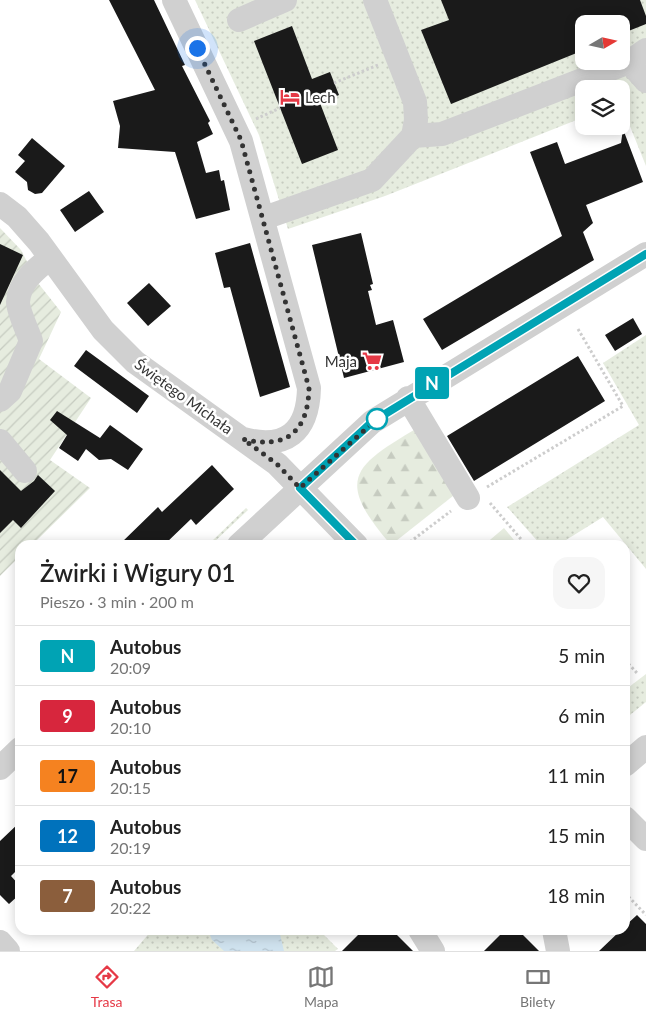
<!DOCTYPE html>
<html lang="pl">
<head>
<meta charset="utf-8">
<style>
  :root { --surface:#fff; --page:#f6f6f6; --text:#222; --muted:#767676; --line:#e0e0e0; --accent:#e63946 }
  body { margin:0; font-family:Lato,sans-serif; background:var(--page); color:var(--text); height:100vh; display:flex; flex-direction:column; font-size:19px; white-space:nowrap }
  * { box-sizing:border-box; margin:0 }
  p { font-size:16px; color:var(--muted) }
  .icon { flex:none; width:28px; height:28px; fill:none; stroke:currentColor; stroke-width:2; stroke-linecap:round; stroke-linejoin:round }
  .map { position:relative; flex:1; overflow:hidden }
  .drawer { position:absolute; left:15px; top:540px; width:615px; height:395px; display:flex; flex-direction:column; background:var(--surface); border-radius:15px; box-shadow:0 2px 12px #0003 }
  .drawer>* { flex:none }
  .badge { padding:0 10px; border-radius:4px; font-size:18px; line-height:32px }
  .needle { width:32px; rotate:81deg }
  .controls { position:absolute; left:575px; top:15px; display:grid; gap:10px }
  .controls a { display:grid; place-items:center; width:55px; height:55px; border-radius:10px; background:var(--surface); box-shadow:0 2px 12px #0003; font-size:25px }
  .you { position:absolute; width:25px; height:25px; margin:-12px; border:4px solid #fff; border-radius:50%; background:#1a73e8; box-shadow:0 0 0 8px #1a73e833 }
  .map>.badge { position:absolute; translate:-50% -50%; box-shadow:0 0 0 2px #fff }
  .round { display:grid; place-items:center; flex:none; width:52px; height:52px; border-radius:15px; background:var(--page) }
  .overview { display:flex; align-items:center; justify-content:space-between; height:85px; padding:0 25px }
  h1 { font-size:24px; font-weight:600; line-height:38px }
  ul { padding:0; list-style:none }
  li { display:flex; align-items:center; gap:15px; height:60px; padding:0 25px; border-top:1px solid var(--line) }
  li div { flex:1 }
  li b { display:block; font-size:19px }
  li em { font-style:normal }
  li .badge { min-width:55px; font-weight:700; text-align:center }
  .tab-bar { display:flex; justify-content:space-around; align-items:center; height:70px; border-top:1px solid var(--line); background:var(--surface); font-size:14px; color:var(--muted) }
  .tab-bar a { display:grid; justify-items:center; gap:2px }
  .tab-bar .current { color:var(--accent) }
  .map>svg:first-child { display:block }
  .grass { fill:url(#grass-dots); fill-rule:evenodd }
  .forest { fill:url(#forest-firs) }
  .garden { fill:url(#garden-furrows) }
  .pitch { fill:#e6ecdf }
  .water { fill:url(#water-ripples) }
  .building { fill:#1a1a1a }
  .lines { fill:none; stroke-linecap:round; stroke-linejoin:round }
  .path { stroke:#cdcdcd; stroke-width:3; stroke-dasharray:2.5 2.5; stroke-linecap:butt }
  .minor { stroke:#d0d0d0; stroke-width:24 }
  .line-casing { stroke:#fff; stroke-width:11 }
  .line { stroke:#00a3b4; stroke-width:8 }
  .walk { stroke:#333; stroke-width:5; stroke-dasharray:0 9 }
  .stop-dot { fill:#fff; stroke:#00a3b4; stroke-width:2.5 }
  .labels { text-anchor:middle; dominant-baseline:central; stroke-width:5; stroke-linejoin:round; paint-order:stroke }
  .poi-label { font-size:15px; fill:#333; stroke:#fff; text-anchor:start }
  .street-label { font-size:15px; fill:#333; stroke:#fff }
</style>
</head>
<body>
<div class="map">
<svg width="646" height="951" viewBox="0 0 646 951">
  <defs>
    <pattern id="grass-dots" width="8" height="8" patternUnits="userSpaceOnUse" patternTransform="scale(1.25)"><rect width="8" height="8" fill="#e6ecdf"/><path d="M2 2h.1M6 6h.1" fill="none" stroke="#c6cbc0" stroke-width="1.8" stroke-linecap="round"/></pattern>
    <pattern id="forest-firs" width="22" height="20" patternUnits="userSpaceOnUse" patternTransform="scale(1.25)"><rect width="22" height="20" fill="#e6ecdf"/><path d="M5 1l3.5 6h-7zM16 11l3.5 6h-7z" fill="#c6cbc0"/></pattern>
    <pattern id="garden-furrows" width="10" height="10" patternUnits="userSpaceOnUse" patternTransform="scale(1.25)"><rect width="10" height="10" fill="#e6ecdf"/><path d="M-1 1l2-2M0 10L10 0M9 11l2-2" fill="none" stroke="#c6cbc0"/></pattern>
    <pattern id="water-ripples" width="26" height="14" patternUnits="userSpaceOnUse" patternTransform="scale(1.25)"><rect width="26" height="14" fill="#cfe2ee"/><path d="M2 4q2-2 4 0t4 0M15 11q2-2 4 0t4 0" fill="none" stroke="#b2c2cd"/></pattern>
  </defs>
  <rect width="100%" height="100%" fill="#fff"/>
  <path class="grass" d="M195 0H646V166L621 104V89H584V117L385 196 288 229 259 135ZM584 24H621V61H584Z
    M646 335V569L603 517 558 545H541L507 507 639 425 603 363Z
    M246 508 248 510 212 544 211 542Z
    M646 674V702L625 719V682L629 687Z
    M152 930H319L338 949 335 951H134Z"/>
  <path class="forest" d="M419 427 458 492 391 545C334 479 353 466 419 427Z"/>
  <path class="garden" d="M0 228 21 250 38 283 61 312 39 359 91 398 50 460 90 488 32 545H20V556L0 576Z"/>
  <path class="pitch" d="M504 528 518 545H484Z"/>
  <path class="water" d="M208 930H279L284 951H224L212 940Z"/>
  <path class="building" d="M109 0H154L185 65 182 66 210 121 208 123 213 134 197 142 206 173 219 170 221 181 224 180 230 210 196 219 175 152 118 148 120 126 113 101 155 90Z
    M441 0H640L646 16V24L621 34V24H584V50L451 104 421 30 449 20Z
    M292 26 312 79 330 72 339 95 320 103 338 150 302 164 254 41Z
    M623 129 643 182 586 205 593 223 583 232 594 260 442 350 423 319 562 236 530 152 557 142 565 164 621 143Z
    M32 138 65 166 42 193 35 194 28 190 27 182 15 172 25 161 18 155Z
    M89 191 104 212 75 232 60 210Z
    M361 233 373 284 370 285 372 290 368 291 376 325 393 320 404 362 344 378 312 245Z
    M250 243 290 387 260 397 230 287 224 288 215 253Z
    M0 244 23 255 0 305Z
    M149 283 171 306 148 326 127 303Z
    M633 318 642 334 615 351 605 335Z
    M86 350 149 396 137 413 74 366Z
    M578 356 605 401 474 481 447 436Z
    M57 411 100 438 110 425 143 449 128 470 111 459 99 460 86 449 78 461 59 448 67 435 50 420Z
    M212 465 234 489 196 525 191 519 164 545H119L158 507 162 512Z
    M0 470 21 491 34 481 38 475 55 491 21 528 13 520 0 533Z
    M20 822V867L11 876 20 886V894L9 904 0 895V841Z
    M637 915 646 924V951H599L621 930H625V926Z
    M363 930H392L413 951H342Z
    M505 930H518L539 951H484Z"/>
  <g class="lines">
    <path class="path" d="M334 83 378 65
      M256 119 280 108
      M487 487 623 406 578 329
      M490 503 526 545
      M406 545 451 511
      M625 660 637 673
      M625 893 646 915"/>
    <path class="minor" d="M174 0 241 141 309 388C308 432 286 450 243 439
      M239 20 285 0
      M629 62 646 81
      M413 136 442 134 629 62 646 50
      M0 204 17 217 39 242 103 330 135 362 277 464 356 545
      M264 218 372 180 413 136 416 120 415 102 375 0
      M408 398 468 498
      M0 400 10 391 31 341C28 332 18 311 18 302 19 282 36 269 50 258
      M0 441 25 471
      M239 545 372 422 646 254
      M625 765 646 747
      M0 768 20 749
      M625 818 646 839
      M420 930 433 951
      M554 930 558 951
      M0 942 8 951"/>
  </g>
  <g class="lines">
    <defs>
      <path id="line" d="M356 545 300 488 372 422 646 254"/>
    </defs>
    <use href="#line" class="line-casing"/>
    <use href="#line" class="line"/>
    <path class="walk" d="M197 48 241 140 309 388C308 432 286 450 243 439L277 464 300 488 377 419"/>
  </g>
  <defs>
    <symbol id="hotel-bare" viewBox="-9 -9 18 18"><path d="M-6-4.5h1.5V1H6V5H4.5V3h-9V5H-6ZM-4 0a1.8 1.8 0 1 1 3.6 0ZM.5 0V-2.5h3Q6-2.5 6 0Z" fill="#e63946" stroke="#fff" stroke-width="2.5" paint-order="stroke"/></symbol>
    <symbol id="supermarket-bare" viewBox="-9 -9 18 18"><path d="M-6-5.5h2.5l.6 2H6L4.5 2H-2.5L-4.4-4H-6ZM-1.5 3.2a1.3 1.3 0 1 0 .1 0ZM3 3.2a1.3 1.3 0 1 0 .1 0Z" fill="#e63946" stroke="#fff" stroke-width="2.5" paint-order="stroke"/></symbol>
  </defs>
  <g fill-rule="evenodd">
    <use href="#hotel-bare" x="276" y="83" width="28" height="28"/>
    <use href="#supermarket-bare" x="358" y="347" width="28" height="28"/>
  </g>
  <circle class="stop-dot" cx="377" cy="419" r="10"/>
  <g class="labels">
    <g class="poi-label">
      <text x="305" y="97">Lech</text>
      <text x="357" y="361" text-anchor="end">Maja</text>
    </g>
    <g class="street-label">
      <text transform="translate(184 396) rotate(36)">Świętego Michała</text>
    </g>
  </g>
</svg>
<div class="controls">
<a><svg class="needle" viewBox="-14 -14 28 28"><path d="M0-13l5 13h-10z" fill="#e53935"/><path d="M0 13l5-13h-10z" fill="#767676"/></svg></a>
<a><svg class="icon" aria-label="layers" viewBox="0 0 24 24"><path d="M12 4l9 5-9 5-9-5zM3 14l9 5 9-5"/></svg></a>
</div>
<div class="you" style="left:197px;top:48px"></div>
<b class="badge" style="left:432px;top:383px;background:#00a3b4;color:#fff">N</b>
<section class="drawer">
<div class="overview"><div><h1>Żwirki i Wigury 01</h1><p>Pieszo · 3 min · 200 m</p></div><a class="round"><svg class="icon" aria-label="heart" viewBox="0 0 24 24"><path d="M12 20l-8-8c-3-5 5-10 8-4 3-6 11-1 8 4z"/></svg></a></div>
<ul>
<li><span class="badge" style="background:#00a3b4;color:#fff">N</span><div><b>Autobus</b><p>20:09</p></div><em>5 min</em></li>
<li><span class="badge" style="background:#d7263d;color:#fff">9</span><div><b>Autobus</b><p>20:10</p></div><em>6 min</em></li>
<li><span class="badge" style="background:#f58220;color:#111">17</span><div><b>Autobus</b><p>20:15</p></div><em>11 min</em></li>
<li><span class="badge" style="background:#0072bc;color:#fff">12</span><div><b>Autobus</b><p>20:19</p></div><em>15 min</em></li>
<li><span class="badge" style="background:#8b5e3c;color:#fff">7</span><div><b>Autobus</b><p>20:22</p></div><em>18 min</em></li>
</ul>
</section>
</div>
<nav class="tab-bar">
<a class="current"><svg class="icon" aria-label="directions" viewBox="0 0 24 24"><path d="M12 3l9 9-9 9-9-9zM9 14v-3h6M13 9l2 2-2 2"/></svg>Trasa</a>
<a><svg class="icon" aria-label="map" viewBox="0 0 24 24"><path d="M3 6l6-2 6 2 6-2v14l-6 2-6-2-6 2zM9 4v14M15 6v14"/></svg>Mapa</a>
<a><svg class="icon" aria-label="tickets" viewBox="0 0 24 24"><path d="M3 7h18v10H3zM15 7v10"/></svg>Bilety</a>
</nav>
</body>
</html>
